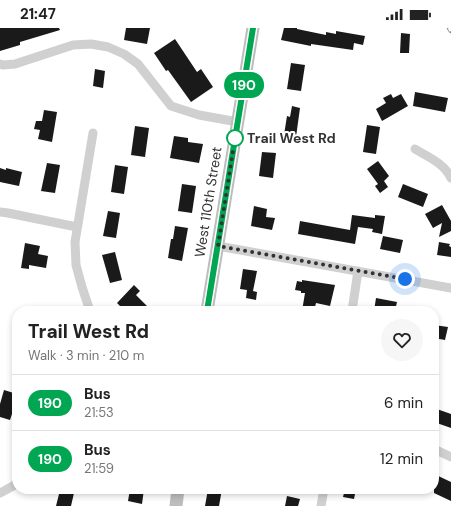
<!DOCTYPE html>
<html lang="en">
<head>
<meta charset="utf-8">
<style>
  :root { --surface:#fff; --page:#f6f6f6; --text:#222; --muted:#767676; --line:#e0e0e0 }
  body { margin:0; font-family:"DM Sans",sans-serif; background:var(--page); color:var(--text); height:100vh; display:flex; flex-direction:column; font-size:15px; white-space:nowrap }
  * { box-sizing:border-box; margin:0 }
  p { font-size:13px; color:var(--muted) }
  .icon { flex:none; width:22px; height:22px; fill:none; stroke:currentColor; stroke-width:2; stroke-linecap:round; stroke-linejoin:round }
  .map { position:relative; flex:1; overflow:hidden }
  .details { position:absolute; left:12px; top:278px; width:427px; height:188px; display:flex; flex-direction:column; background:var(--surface); border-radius:16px; box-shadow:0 2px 6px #0003 }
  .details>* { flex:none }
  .badge { padding:0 8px; border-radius:13px; font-size:14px; line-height:26px }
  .you { position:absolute; width:20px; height:20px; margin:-10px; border:3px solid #fff; border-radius:50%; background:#1a73e8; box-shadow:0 0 0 6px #1a73e833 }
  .map>.badge { position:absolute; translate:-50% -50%; box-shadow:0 0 0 2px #fff }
  .round { display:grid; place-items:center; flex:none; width:42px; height:42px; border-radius:21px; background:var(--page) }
  .headline { display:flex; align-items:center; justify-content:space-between; height:68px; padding:0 16px }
  h1 { font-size:19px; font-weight:800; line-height:30px }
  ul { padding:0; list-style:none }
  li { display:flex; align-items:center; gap:12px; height:56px; padding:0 16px; border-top:1px solid var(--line) }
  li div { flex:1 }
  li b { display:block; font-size:15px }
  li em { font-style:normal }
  li .badge { min-width:44px; font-weight:700; text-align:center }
  .status { display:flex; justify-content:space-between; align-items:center; height:28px; padding:0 20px; background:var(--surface); direction:ltr }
  .status svg { height:11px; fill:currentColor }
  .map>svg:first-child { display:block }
  .building { fill:#1a1a1a }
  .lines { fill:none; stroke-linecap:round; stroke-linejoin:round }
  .street { stroke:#d0d0d0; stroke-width:9 }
  .secondary { stroke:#bdbdbd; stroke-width:13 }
  .rail-casing { stroke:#888; stroke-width:4.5 }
  .rail { stroke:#fff; stroke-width:3; stroke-dasharray:9; stroke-linecap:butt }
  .line-casing { stroke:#fff; stroke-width:9 }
  .line { stroke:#00a651; stroke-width:6 }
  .walk { stroke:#333; stroke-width:4; stroke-dasharray:0 7.2 }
  .stop-dot { fill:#fff; stroke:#00a651; stroke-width:2 }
  .labels { text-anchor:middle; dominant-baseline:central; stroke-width:4; stroke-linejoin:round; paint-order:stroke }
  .stop-label { font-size:14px; font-weight:bold; fill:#333; stroke:#fff; text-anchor:start }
  .street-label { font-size:14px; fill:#333; stroke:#fff }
</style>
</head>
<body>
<div class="status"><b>21:47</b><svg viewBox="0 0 49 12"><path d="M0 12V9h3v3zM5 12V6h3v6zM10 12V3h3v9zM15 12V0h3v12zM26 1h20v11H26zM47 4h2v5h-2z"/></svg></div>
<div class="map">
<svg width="451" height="478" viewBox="0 0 451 478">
  <rect width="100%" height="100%" fill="#fff"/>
  <path class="building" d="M0 0H59L60 2 20 14V17L0 23Z
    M126 0H150L147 16 124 12Z
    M284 0H297V1L326 7V4L336 6V3L365 8 363 17 354 15 353 22 311 16V18L281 12Z
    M401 5 410 6 409 25H400Z
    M175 11 197 44 201 41 213 59 191 74 168 42 166 43 154 25Z
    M291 35 305 37 301 63 287 61Z
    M95 41 105 43 103 60 93 58Z
    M415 64 448 70 445 84 413 78Z
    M391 66 393 70 401 66 408 78 382 93 376 81 386 75 383 70Z
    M292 78 300 80 296 109 284 107 287 88 290 89Z
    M44 82 57 84 52 114 38 111 40 102 34 101 36 93H42Z
    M367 97 380 99 376 126 363 124Z
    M135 98 149 100 145 129 131 127Z
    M174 108 188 110V114L203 116 199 135 170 130Z
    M262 124 276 125 273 150 259 148Z
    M378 133 389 148 384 153 388 159 380 165 375 158 378 156 367 141Z
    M47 135 60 137 55 165 41 163Z
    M115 137 128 139 124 166 111 164Z
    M0 140 6 142V140L22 144 19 158 0 154Z
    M182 156 196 158 192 185 178 183Z
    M403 156 428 166 423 179 398 169Z
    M442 177 451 193V203L439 209 442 195 433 200 425 186Z
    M254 178 267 181 266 189 275 190 272 202 251 198Z
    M108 183 120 185 116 210 103 208Z
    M352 187 375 190V187L385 188 382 206 372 204 373 201 358 199 355 216 298 206 300 193 350 202Z
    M175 198 188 200 182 233 168 230 171 211H173Z
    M383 208 403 212 400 225 380 221Z
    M439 214 450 216 449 218 451 219V229L437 227Z
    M25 215 40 218 38 226 48 228 46 240 29 237V241L21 240Z
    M115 224 122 252 110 255 102 227Z
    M243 241 257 243 253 263 257 264 256 272 246 270 247 262 240 261Z
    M302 252 335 257 330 278 316 275 314 283H302L305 265H301V263L295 262 297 253 302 254Z
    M134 257 140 263 136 267 148 279 145 283H135L131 279 127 283H125L117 275Z
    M376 270 397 274 395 283H374Z
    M434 297 448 299 445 312 434 310Z
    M4 362 17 366V375L15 383H13L10 392 0 389V376Z
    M434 380 451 386V400L434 394Z
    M434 446 451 454V473L434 465Z
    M130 461H144L142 476 128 473Z
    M208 461H222L219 478H205Z
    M345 461H356L354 471 343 469Z
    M60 462 74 465 71 478H56Z
    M287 468 300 471 298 478H285Z"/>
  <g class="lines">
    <path class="street" d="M0 36 3 37 15 36 73 17 91 16 108 19 124 26 138 36 171 78 199 87 238 94
      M415 121C428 129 444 135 451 150
      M0 184 8 185 77 199
      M218 218 451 260
      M90 283 82 259 76 237 75 214 93 105
      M352 283 358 243
      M434 421 451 429
      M0 465 13 458 17 454
      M321 478 324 461"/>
    <path class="secondary" d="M207 283 253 0
      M176 478 178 461"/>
    <defs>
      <path id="rail" d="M449 0 451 3"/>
    </defs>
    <use href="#rail" class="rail-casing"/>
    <use href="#rail" class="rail"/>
  </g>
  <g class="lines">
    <defs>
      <path id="line" d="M207 283 253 0"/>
    </defs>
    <use href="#line" class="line-casing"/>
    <use href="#line" class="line"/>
    <path class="walk" d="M235 110 218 218 405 251"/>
  </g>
  <circle class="stop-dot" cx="235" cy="110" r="8"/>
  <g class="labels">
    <g class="stop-label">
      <text x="247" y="110">Trail West Rd</text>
    </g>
    <g class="street-label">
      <text transform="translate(208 174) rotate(-81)">West 110th Street</text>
    </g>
  </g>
</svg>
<div class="you" style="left:405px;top:251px"></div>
<b class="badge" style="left:244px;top:57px;background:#00a651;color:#fff">190</b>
<section class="details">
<div class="headline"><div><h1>Trail West Rd</h1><p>Walk · 3 min · 210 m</p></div><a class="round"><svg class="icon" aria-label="heart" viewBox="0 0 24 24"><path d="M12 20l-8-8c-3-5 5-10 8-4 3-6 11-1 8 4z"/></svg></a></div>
<ul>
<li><span class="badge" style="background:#00a651;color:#fff">190</span><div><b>Bus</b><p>21:53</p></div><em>6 min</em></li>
<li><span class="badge" style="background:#00a651;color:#fff">190</span><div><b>Bus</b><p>21:59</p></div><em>12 min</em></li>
</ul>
</section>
</div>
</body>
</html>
